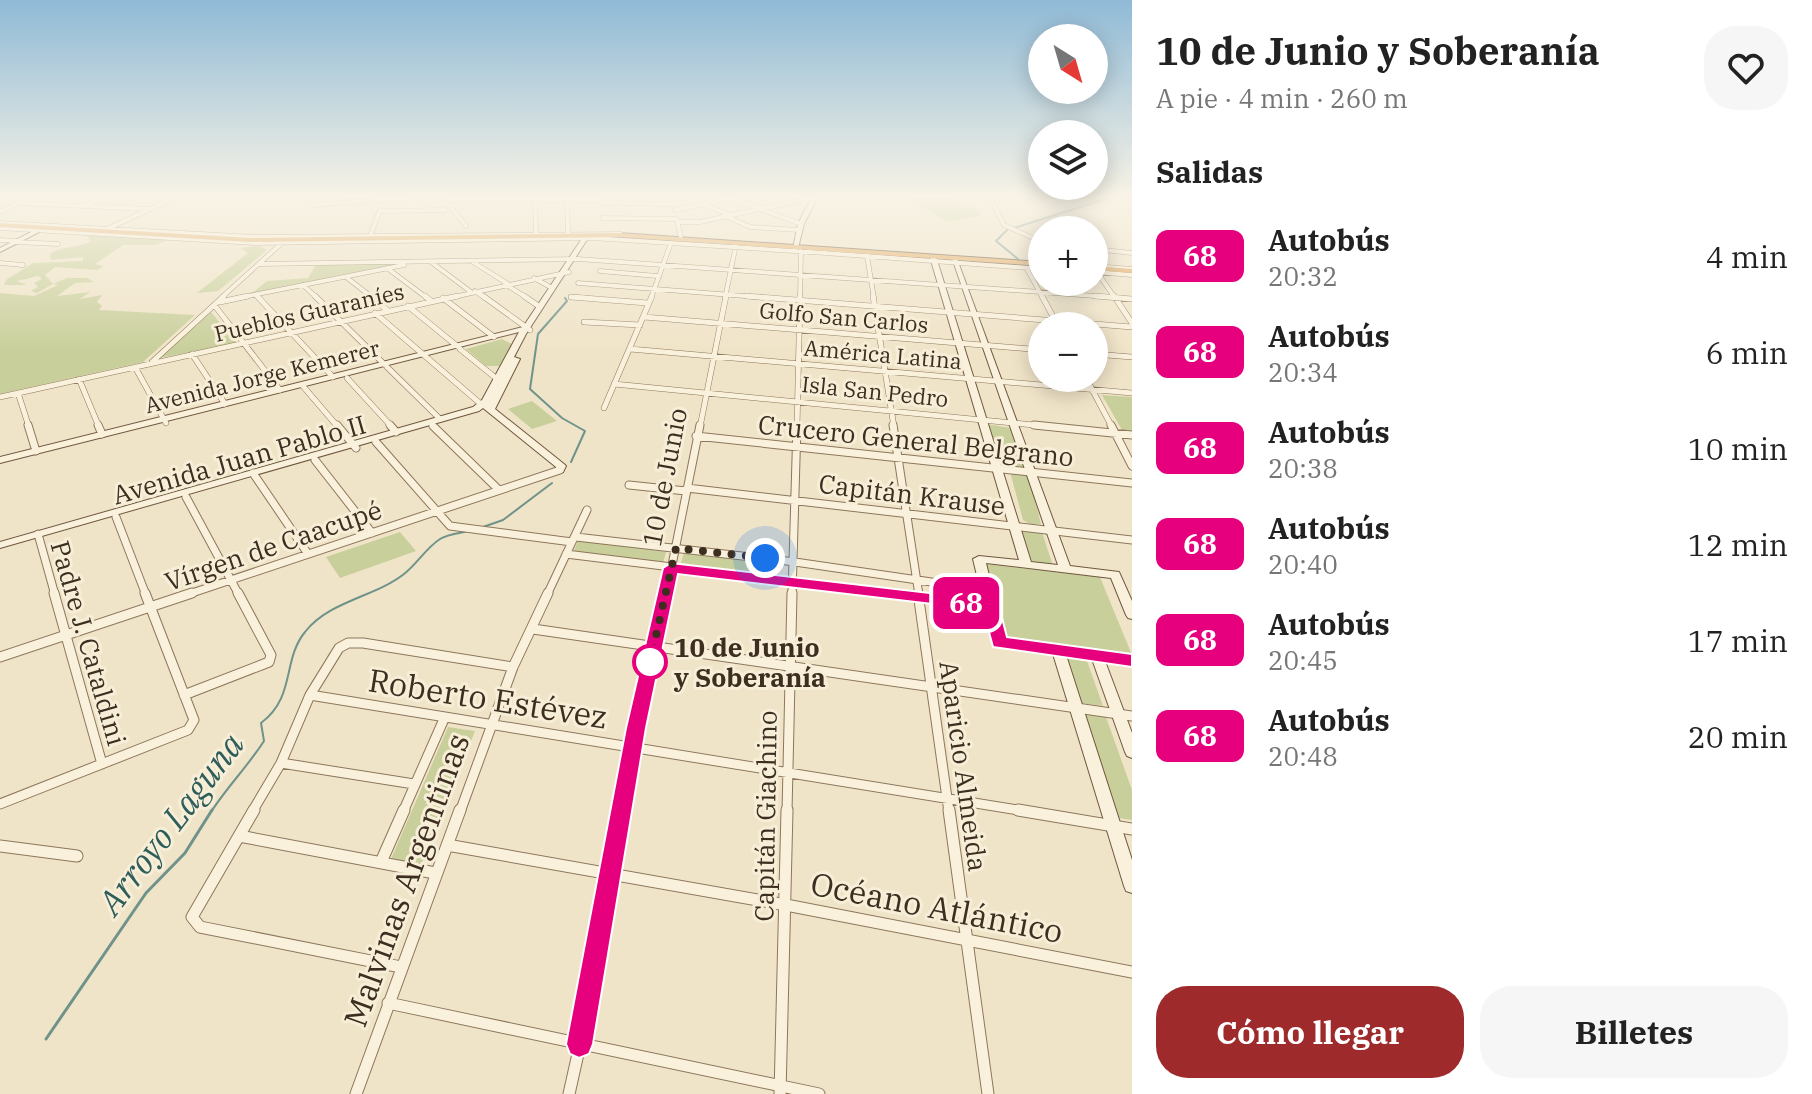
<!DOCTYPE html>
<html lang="es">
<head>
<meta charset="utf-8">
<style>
  :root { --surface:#fff; --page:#f6f6f6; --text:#222; --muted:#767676; --accent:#9e2a2b }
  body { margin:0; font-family:"IBM Plex Serif",serif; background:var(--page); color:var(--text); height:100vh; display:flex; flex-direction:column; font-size:30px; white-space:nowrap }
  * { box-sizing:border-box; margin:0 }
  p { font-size:26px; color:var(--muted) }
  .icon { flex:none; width:44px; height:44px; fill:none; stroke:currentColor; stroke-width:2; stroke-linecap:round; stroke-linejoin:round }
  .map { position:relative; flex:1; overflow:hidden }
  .sheet { display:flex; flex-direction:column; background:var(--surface); width:680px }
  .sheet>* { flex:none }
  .badge { padding:0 16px; border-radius:12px; font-size:28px; line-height:52px }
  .needle { width:52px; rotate:143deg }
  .fabs { position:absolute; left:1028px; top:24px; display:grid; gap:16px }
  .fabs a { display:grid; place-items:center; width:80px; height:80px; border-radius:50%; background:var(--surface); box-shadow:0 4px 20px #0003; font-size:40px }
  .you { position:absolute; width:40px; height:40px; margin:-20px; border:6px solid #fff; border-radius:50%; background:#1a73e8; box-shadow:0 0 0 12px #1a73e833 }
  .map>.badge { position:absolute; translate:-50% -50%; box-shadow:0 0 0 4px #fff }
  h2 { padding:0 24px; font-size:30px; line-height:72px }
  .round { display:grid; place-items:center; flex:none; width:84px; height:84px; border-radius:32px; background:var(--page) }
  .summary { display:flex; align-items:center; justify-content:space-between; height:136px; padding:0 24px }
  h1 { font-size:38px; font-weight:700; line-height:60px }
  .action { display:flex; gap:16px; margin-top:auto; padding:16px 24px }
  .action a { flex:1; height:92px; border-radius:32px; background:var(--accent); color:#fff; font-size:32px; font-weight:700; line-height:92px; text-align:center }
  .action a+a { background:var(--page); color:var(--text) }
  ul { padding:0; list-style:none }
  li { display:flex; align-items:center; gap:24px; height:96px; padding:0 24px }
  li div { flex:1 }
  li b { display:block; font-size:30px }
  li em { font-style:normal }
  li .badge { min-width:88px; font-weight:700; text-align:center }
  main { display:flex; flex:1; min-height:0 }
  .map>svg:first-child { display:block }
  .green { fill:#c9cf9b }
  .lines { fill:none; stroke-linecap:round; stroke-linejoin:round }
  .stream-far1 { stroke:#6f938a; stroke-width:2 }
  .stream { stroke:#6f938a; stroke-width:3 }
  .street-far4-casing { stroke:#8d765c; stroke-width:5 }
  .street-far3-casing { stroke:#8d765c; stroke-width:6 }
  .street-far2-casing { stroke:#8d765c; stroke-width:9 }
  .street-far1-casing { stroke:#8d765c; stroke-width:11 }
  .street-casing { stroke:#8d765c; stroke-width:13 }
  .secondary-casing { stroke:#6f573f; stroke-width:2 }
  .highway-casing { stroke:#5b4430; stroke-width:2 }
  .street-far4 { stroke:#faf1dc; stroke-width:4 }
  .street-far3 { stroke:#faf1dc; stroke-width:5 }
  .street-far2 { stroke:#faf1dc; stroke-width:7 }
  .street-far1 { stroke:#faf1dc; stroke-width:9 }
  .street { stroke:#faf1dc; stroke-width:11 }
  .secondary { fill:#faf1dc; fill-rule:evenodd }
  .highway { fill:#e0a458; fill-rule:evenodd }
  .line { fill:#e6007e; stroke:#fff; stroke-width:2 }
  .walk { stroke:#3d2e20; stroke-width:8; stroke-dasharray:0 14.4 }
  .stop-dot { fill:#fff; stroke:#e6007e; stroke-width:4 }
  .labels { text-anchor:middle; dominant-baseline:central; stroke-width:6; stroke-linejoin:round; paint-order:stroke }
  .far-street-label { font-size:22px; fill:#3d2e20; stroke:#f7eed8 }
  .street-label { font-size:26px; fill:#3d2e20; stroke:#f7eed8 }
  .stop-label { font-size:26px; font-weight:bold; fill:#3d2e20; stroke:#f7eed8; text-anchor:start }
  .near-street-label { font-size:32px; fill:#3d2e20; stroke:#f7eed8 }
  .near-water-label { font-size:34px; font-style:italic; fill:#2f5d5a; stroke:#f7eed8 }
</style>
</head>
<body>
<main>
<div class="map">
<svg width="1132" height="1094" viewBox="0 0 1132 1094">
  <rect width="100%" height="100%" fill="#f0e4c8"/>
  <path class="green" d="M907 198H951L980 211 981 216 947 222Z
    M86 235 168 240 156 245H123L95 264 103 266 98 270 55 267 45 275 53 284 37 293 31 291 38 287 34 283 42 279 38 276 17 281 27 285H4L6 280 33 263 83 261V257L51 260 50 254C63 245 77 249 91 241Z
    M259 246 267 250 218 291 197 293 248 253 240 248Z
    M391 263 394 266 251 294 267 281 308 278 316 265Z
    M87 278 94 282 75 283 57 296 90 292 80 299 102 295 97 302 102 306 99 310 195 315 143 362 0 394V293L34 296 58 285 53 284 67 278Z
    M211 312 237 343 159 358Z
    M502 339 512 344 500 366H486L466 349Z
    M1102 395 1132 397V431L1122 430Z
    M532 401 557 421 532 429 508 409Z
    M986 424 1011 428 1026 469 1000 465Z
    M1010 472 1029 476 1041 524 1031 525 1023 520Z
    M1021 529 1042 532 1053 566 1031 563Z
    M400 532 416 551 340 578 326 557Z
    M578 540 666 552 663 563 574 551Z
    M684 552 778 564 777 576 681 563Z
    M986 564 1100 577 1132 655 1007 640Z
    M1066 655 1086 658 1103 706 1082 703Z
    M1085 714 1106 717 1132 790V820L1118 818Z
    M448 727 475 731 421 865 391 859Z"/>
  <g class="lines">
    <path class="stream-far1" d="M1014 228 1109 198
      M1008 229 996 241 1018 259
      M565 298 567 301 538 334 530 389 562 418 585 431 571 462
      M483 527 503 520 552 483
      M211 812C227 787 248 766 264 741L261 723C296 697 282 660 305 632 329 601 375 597 404 574 417 564 426 548 440 539 447 534 460 533 469 531"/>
    <path class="stream" d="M46 1039 146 893 185 853 212 810"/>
    <defs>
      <path id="street-far4" d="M535 198 536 233
        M730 198 801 224
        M990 198 1004 225 1042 242
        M567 199 568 232
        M445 200 466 226
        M446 200 535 199
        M535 200H601
        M18 203 149 209
        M602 203 674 204
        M87 205 102 198
        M313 205 406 198
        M705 205 730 215
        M675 210 729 198
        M381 211 445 210
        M0 212 29 198
        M728 217 750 227 799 230
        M602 218 677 219
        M677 220 681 238
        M678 222H700L811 198
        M0 223 255 237 621 234
        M0 228 255 243 592 238 826 253
        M109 228 174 198
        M370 236 380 210
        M0 240 17 241
        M16 242 58 244
        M1094 249 1132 253
        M825 253 1042 269
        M867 256 874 298
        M431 262 471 292
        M473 262 508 284
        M0 263 23 265
        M261 264 578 259 1123 298
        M1094 266 1132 269
        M387 268 427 298
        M1027 269 1043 298
        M600 271 657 276
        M1096 272 1132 275
        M1097 272 1115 298
        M346 277 373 298
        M534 278 552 288
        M578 283 771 298
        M505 284 527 298
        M303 285 317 298
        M475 291 485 298
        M256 295 259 298
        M571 297 588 298
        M221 298 284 241
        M238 298 404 265
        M449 298 569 272
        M651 298 671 243
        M725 298 736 245
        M800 298 801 251"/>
      <path id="street-far3" d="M257 296 333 377
        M315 296 384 364
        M370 296 387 310
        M425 296 431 301
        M483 296 530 330
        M524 296 540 307
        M746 296 1132 327
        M873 296 894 427
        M1042 296 1058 326
        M1095 296 1132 299
        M1114 296 1132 323
        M571 297 647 303
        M443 298 494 337
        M220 302 248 296
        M215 306 280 390
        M408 306 457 346
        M375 313 482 405
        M644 317 1042 350
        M584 322 640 325
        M460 349 497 379
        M630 349 1132 393
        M192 354 225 404
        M1094 354 1132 357
        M152 362 224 296
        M135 367 166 423
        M387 367 440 419
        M347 378 392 427
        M1086 378 1112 427
        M79 379 99 427
        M614 384 1054 427
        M302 385 338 427
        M18 393 29 427
        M0 397 458 296
        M604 408 652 296
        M700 427 726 296
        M797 427 800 296"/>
      <path id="street-far2" d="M28 425 36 451
        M98 425 102 434
        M337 425 356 448
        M390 425 396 432
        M893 425 919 595
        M1034 425 1132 435
        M1111 425 1132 466
        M433 426 499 490
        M696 436 1132 483
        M376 442 450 526 572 542
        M315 460 372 533
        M253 473 308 554
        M629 485 686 491
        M687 488 1132 540
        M186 497 239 595
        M116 517 146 595
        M38 534 55 595
        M576 537 795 562 986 590
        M566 554 899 595
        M186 595 560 470
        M547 595 587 510
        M666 595 700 425
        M792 595 797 425"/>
      <path id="street-far1" d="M54 593 102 764
        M883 593 990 606
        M918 593 949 812
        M533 629 1132 716
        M0 657 192 593
        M184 695 269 662 271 655 238 593
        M310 695 1030 812
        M281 763 414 784
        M0 804 188 730 194 720 145 593
        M252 812 281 763 310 695 339 648 348 643H363L513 667
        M403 812 444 719
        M460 812 513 667 548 593
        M622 812 666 593
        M787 812 792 593"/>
      <path id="street" d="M254 810 192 917 200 927 401 967
        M949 810 988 1094
        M1018 810 1132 829
        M239 836 435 873
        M447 845 786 905 1132 972
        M0 846 77 856
        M381 862 404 810
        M388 1003 819 1094
        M356 1094 460 810
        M569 1094 588 1009 622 810
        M780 1094 787 810"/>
      <path id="secondary" d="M811 198H817L804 224 798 248 793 249 798 224Z
        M41 227 44 229 43 230 0 252V248Z
        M585 234 590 235 526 334 514 357 520 359 495 409 564 464 566 466 563 472H557L556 467 483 408 479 411 0 548V542L473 407 482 400 519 332 0 463V457L523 327Z
        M933 255 936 257 1031 562 1058 565 952 258 957 259 1070 566 1119 572 1132 601V619L1128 618 1126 615 1111 578 986 563 1004 638 1132 656V664L1105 661 1132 733V758L1127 756 1125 752 1092 659 1066 655 1132 860V893L1126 891 1124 886 1053 654 999 646 995 645 993 642 973 559 979 556 1019 560 930 257Z"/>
      <path id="highway" d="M0 223 250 238 619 233 1042 262V266L619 237 250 242 0 227Z
        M1094 266 1132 269V273L1094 270Z"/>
    </defs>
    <use href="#street-far4" class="street-far4-casing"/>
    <use href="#street-far3" class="street-far3-casing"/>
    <use href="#street-far2" class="street-far2-casing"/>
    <use href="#street-far1" class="street-far1-casing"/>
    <use href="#street" class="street-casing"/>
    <use href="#secondary" class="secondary-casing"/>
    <use href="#highway" class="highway-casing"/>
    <use href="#street-far4" class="street-far4"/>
    <use href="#street-far3" class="street-far3"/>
    <use href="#street-far2" class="street-far2"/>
    <use href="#street-far1" class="street-far1"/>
    <use href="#street" class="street"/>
    <use href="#secondary" class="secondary"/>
    <use href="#highway" class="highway"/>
  </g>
  <linearGradient id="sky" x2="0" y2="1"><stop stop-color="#8fbad6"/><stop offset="0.56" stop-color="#f8f3e6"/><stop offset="1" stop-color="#f8f3e6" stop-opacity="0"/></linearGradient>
  <rect width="1132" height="351" fill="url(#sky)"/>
  <path class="line" d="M671 563 990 600 999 606 1007 637 1132 654V667L993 647 983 610 678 574 646 728 593 1044 589 1054 579 1058 570 1054 566 1044 626 728 663 568Z"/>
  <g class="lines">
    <path class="walk" d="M650 662 676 548 765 558"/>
  </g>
  <circle class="stop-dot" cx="650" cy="662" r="16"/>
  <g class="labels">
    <g class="far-street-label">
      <text transform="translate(309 312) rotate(-13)">Pueblos Guaraníes</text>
      <text transform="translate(844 317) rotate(5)">Golfo San Carlos</text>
      <text transform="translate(883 354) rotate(5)">América Latina</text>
      <text transform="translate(262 376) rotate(-14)">Avenida Jorge Kemerer</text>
      <text transform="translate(875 391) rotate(6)">Isla San Pedro</text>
    </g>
    <g class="street-label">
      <text transform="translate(916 440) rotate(6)">Crucero General Belgrano</text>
      <text transform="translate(239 459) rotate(-16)">Avenida Juan Pablo II</text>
      <text transform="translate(664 477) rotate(-79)">10 de Junio</text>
      <text transform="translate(912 494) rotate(7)">Capitán Krause</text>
      <text transform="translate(273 545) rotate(-19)">Vírgen de Caacupé</text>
      <text transform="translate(89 643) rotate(74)">Padre J. Cataldini</text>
      <text transform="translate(964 766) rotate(82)">Aparicio Almeida</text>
      <text transform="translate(765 816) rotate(-89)">Capitán Giachino</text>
    </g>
    <g class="stop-label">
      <text x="674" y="647">10 de Junio<tspan x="674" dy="30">y Soberanía</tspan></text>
    </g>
    <g class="near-street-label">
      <text transform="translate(488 698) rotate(9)">Roberto Estévez</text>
      <text transform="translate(406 880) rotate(-70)">Malvinas Argentinas</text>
      <text transform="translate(937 907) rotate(11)">Océano Atlántico</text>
    </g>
    <g class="near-water-label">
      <text transform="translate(170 823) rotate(-53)">Arroyo Laguna</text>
    </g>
  </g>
</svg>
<div class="fabs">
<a><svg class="needle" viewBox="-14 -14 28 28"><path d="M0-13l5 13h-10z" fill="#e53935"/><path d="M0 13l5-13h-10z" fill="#767676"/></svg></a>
<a><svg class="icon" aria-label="layers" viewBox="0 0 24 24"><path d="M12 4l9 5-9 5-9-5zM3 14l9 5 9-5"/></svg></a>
<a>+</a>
<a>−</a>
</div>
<div class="you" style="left:765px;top:558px"></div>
<b class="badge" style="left:966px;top:603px;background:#e6007e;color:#fff">68</b>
</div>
<section class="sheet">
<div class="summary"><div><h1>10 de Junio y Soberanía</h1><p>A pie · 4 min · 260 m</p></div><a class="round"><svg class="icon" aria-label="heart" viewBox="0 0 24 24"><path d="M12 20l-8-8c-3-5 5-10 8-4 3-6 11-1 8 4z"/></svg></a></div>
<h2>Salidas</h2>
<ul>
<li><span class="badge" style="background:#e6007e;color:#fff">68</span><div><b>Autobús</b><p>20:32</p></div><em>4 min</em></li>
<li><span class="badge" style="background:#e6007e;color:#fff">68</span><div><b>Autobús</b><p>20:34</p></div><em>6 min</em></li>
<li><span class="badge" style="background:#e6007e;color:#fff">68</span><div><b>Autobús</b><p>20:38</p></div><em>10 min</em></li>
<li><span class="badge" style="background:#e6007e;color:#fff">68</span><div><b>Autobús</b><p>20:40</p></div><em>12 min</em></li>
<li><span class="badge" style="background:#e6007e;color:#fff">68</span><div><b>Autobús</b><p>20:45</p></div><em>17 min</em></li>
<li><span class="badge" style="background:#e6007e;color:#fff">68</span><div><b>Autobús</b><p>20:48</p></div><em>20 min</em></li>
</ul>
<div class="action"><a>Cómo llegar</a><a>Billetes</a></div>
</section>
</main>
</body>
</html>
